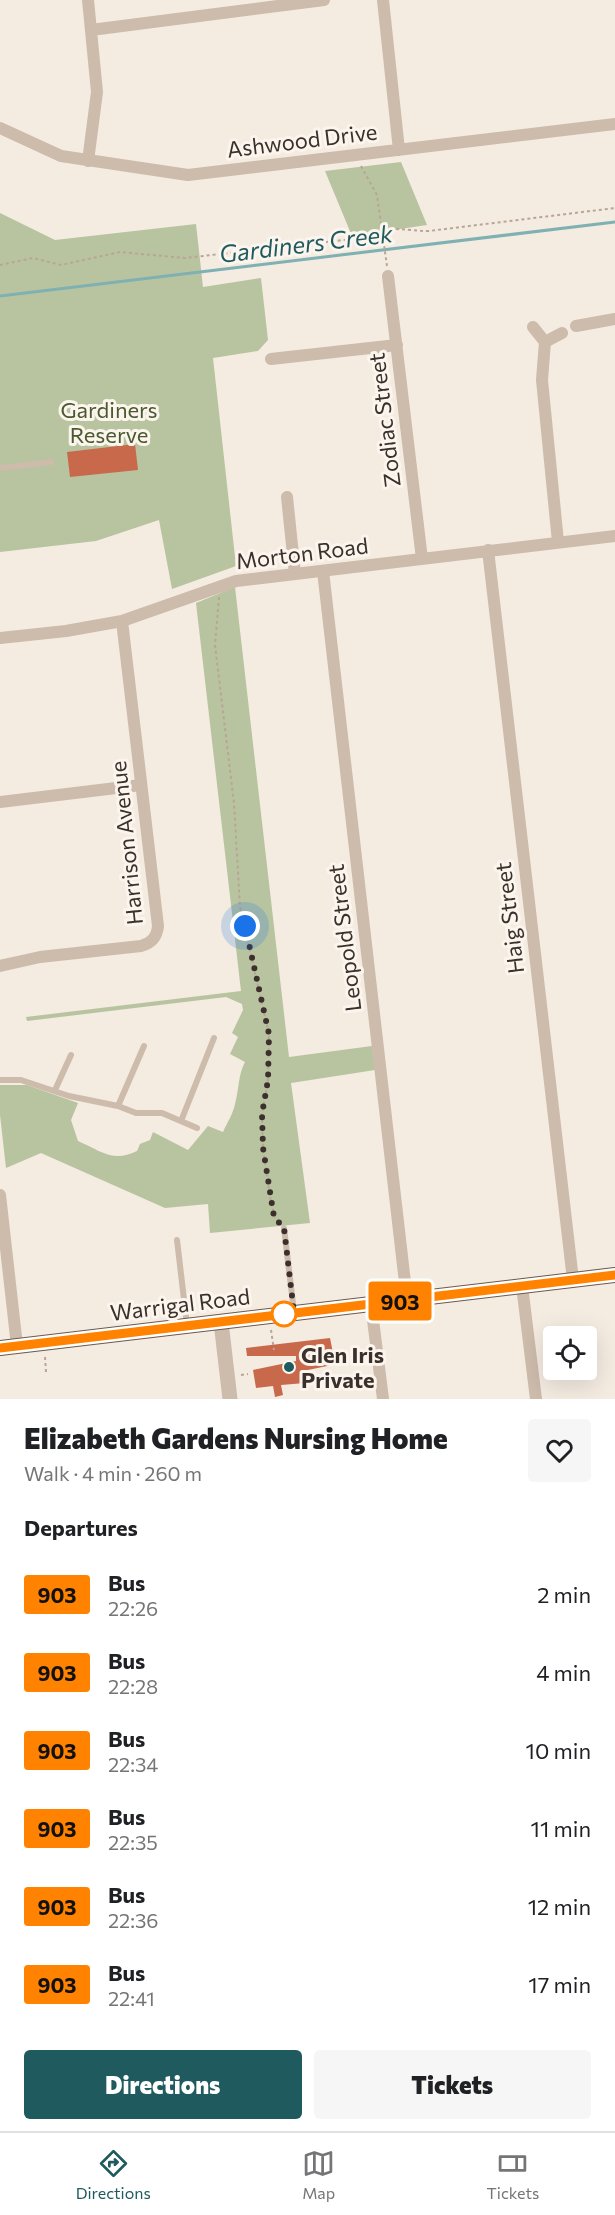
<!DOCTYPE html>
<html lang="en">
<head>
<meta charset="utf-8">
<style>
  :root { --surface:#fff; --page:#f6f6f6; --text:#202124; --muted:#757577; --line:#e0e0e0; --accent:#1f5a5e }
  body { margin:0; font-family:Commissioner,sans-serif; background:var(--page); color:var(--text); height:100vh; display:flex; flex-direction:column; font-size:22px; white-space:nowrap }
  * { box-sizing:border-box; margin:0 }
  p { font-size:20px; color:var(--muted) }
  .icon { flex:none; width:33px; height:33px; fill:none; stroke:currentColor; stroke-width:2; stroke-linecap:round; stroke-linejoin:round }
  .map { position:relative; height:1399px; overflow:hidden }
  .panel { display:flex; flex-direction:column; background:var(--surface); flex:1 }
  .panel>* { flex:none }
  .badge { padding:0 12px; border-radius:4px; font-size:21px; line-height:39px }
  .tools { position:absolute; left:543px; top:1326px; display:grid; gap:12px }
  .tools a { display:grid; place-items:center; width:54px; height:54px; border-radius:6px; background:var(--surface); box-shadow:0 6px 24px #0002; font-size:30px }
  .you { position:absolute; width:30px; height:30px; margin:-15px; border:4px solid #fff; border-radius:50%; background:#1a73e8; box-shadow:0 0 0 9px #1a73e833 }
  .map>.badge { position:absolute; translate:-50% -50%; box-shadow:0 0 0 3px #fff }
  h2 { padding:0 24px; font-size:22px; line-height:54px }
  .round { display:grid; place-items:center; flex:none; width:63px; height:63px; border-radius:6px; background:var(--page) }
  .head { display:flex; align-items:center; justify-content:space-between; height:102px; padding:0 24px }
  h1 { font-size:28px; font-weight:800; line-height:45px }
  .button { display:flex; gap:12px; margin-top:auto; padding:12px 24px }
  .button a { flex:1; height:69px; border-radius:6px; background:var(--accent); color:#fff; font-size:24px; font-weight:800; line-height:69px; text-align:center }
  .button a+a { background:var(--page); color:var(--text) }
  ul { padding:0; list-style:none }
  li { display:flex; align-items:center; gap:18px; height:78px; padding:0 24px }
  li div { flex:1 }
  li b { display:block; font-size:22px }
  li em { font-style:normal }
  li .badge { min-width:66px; font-weight:700; text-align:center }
  .dock { display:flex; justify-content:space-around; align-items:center; height:84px; border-top:2px solid var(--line); background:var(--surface); font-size:16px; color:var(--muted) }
  .dock a { display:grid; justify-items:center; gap:3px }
  .dock .on { color:var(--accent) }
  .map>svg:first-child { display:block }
  .green { fill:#b8c4a0 }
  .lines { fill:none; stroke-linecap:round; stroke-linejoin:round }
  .stream { stroke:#7fb0b2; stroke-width:3 }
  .building { fill:#c8694b }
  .path { stroke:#b9a596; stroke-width:2; stroke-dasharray:3 3; stroke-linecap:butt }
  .service { stroke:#cdbbac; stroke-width:6 }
  .minor { stroke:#cdbbac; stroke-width:12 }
  .tertiary { stroke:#cdbbac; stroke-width:15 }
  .trunk { stroke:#6c584f; stroke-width:16 }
  .line-casing { stroke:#fff; stroke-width:14 }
  .line { stroke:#ff8200; stroke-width:9 }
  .walk { stroke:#3b302b; stroke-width:6; stroke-dasharray:0 10.8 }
  .stop-dot { fill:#fff; stroke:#ff8200; stroke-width:3 }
  .poi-dot { fill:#1f5a5e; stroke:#fbf5ee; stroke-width:2 }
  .labels { text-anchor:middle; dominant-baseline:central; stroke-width:6; stroke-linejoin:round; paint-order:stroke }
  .street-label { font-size:22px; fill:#3b302b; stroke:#fbf5ee }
  .park-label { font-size:22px; fill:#4a5a2e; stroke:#fbf5ee }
  .poi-label { font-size:22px; font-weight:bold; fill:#3b302b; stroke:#fbf5ee; text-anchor:start }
  .water-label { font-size:24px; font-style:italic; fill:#1f5a5e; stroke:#fbf5ee }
</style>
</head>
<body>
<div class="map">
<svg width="615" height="1399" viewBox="0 0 615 1399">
  <rect width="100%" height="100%" fill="#f4ebe1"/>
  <path class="green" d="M401 162 427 225 352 236 325 171Z
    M0 213 55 240 196 224 203 287 261 278 268 340 258 351 213 358 236 566 172 589 159 520 96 541 0 552Z
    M235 587 289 1057 372 1046 375 1070 291 1083 310 1223 210 1233 208 1204 165 1208 41 1153 6 1168 0 1115V1085H27L78 1103 71 1120 78 1141C101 1151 113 1163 137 1151L140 1144 150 1140 153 1132 188 1150 208 1126 223 1132C227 1123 233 1114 235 1104 239 1090 238 1075 245 1062L230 1054 238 1037 232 1033 243 1010 242 1004 226 997 27 1021 26 1017 241 991 196 603Z"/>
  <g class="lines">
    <path class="stream" d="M0 296 615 222"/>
  </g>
  <path class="building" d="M135 444 138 470 70 477 67 452Z
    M330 1338 335 1363 332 1365 303 1371 305 1383 281 1385 283 1395 275 1397 273 1386 256 1388 253 1370 296 1361V1356H247L246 1348Z"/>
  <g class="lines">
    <path class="path" d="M361 166 377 195 387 266
      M0 265 33 258 61 265 120 252 185 258 370 237C396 224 402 231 429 231L615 208
      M219 597 215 645 234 803 240 907 269 1034 268 1080 262 1114 263 1148 270 1197 275 1217 279 1221
      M271 1330 274 1350
      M45 1357 46 1372
      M241 1375 248 1374"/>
    <path class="service" d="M0 468 51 462
      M0 1080H21L69 1096 118 1106 136 1113H162L197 1128
      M55 1090 71 1055
      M118 1106 144 1046
      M181 1121 214 1038
      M284 1228 294 1312
      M177 1240 187 1325"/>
    <path class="minor" d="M88 0 97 92 88 161
      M383 0 399 150
      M91 30 324 0
      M0 128 61 156 188 175 615 124
      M388 276 422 559
      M576 326 615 319
      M533 327 545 342 542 380 558 542
      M545 342 562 333
      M271 359 397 345
      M287 497 295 574
      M488 550 573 1280
      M323 571 407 1300
      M0 638 66 631 122 621 236 581 615 536
      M0 802 141 785
      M0 966 40 957 141 946C152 943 157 937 158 926L122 621
      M0 1195 17 1346
      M522 1286 536 1399
      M371 1304 383 1399"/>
    <path class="tertiary" d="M221 1322 230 1399"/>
    <path class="trunk" d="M0 1348 615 1275"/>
  </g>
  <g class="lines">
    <defs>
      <path id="line" d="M0 1348 615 1275"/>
    </defs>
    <use href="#line" class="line-casing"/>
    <use href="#line" class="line"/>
    <path class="walk" d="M245 926 269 1034 268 1080 262 1114 263 1148 274 1217 284 1228 294 1313 284 1314"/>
  </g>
  <circle class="stop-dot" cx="284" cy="1314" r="12"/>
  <circle class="poi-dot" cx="289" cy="1367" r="6"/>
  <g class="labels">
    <g class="street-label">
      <text transform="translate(302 140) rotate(-7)">Ashwood Drive</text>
      <text transform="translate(384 420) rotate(-97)">Zodiac Street</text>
      <text transform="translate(302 553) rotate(-7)">Morton Road</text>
      <text transform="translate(126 843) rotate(-96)">Harrison Avenue</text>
      <text transform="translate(509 918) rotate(-97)">Haig Street</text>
      <text transform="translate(344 938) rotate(-97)">Leopold Street</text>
      <text transform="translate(180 1304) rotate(-7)">Warrigal Road</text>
    </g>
    <g class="park-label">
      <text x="109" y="409">Gardiners<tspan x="109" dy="25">Reserve</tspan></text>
    </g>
    <g class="poi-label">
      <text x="301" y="1354">Glen Iris<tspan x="301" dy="25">Private</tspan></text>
    </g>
    <g class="water-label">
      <text transform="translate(306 243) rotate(-7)">Gardiners Creek</text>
    </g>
  </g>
</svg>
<div class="tools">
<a><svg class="icon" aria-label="locate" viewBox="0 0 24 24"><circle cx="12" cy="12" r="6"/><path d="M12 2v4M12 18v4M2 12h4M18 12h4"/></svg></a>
</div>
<div class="you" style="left:245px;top:926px"></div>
<b class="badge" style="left:400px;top:1301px;background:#ff8200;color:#111">903</b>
</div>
<section class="panel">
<div class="head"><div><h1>Elizabeth Gardens Nursing Home</h1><p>Walk · 4 min · 260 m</p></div><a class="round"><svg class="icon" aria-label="heart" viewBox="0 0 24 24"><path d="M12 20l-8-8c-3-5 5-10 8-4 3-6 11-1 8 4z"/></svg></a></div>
<h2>Departures</h2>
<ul>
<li><span class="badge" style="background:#ff8200;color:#111">903</span><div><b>Bus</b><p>22:26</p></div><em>2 min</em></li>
<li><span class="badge" style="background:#ff8200;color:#111">903</span><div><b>Bus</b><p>22:28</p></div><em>4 min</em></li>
<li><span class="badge" style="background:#ff8200;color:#111">903</span><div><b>Bus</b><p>22:34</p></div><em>10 min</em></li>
<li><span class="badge" style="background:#ff8200;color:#111">903</span><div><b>Bus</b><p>22:35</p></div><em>11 min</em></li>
<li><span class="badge" style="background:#ff8200;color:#111">903</span><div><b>Bus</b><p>22:36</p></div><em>12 min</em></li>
<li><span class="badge" style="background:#ff8200;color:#111">903</span><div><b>Bus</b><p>22:41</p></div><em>17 min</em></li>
</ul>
<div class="button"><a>Directions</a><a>Tickets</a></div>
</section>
<nav class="dock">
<a class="on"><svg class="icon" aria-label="directions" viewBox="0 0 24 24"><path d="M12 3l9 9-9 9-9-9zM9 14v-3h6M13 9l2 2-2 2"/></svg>Directions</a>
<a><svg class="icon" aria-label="map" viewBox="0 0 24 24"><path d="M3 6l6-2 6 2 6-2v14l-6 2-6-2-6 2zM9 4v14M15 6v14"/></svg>Map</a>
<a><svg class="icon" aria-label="tickets" viewBox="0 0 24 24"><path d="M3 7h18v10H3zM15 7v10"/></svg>Tickets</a>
</nav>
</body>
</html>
